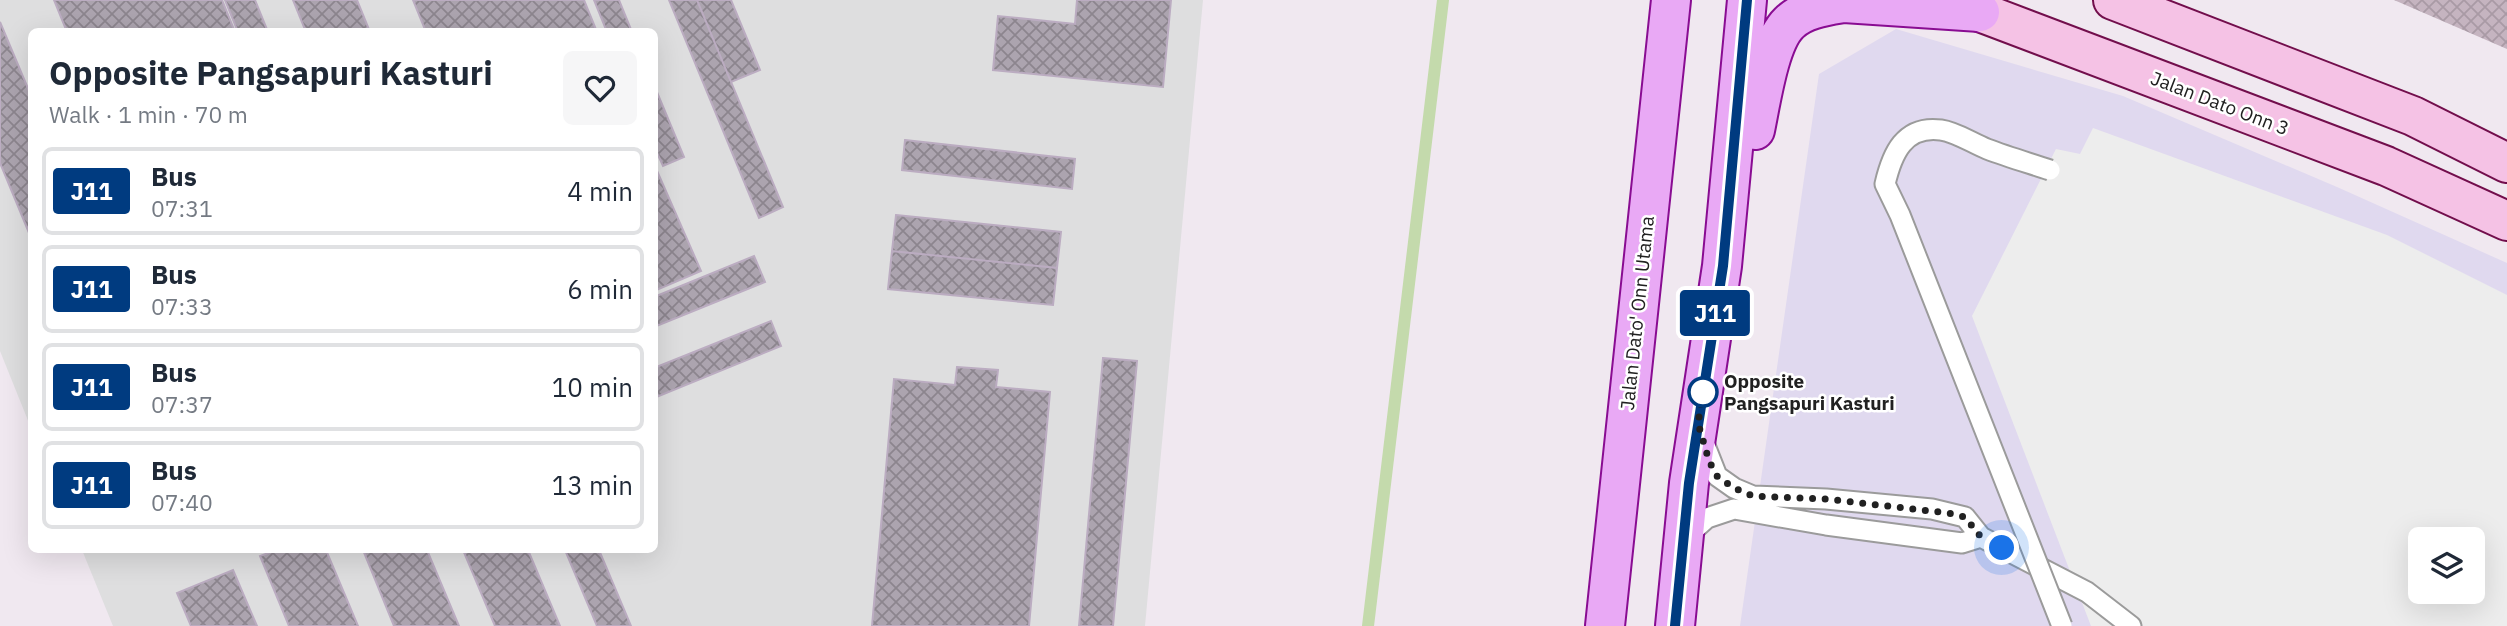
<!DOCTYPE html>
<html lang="en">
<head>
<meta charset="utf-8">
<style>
  :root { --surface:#fff; --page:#f6f6f7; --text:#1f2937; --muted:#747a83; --line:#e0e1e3 }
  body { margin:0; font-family:"IBM Plex Sans",sans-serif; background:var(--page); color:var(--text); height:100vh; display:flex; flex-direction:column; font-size:26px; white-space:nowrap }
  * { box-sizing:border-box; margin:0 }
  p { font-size:23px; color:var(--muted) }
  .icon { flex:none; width:38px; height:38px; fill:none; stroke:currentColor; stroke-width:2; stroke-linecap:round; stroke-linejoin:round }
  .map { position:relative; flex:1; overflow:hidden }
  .drawer { position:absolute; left:28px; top:28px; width:630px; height:525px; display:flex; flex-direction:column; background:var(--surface); border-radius:10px; box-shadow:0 7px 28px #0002 }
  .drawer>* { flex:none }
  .badge { padding:0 14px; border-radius:5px; font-size:24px; line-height:46px }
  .buttons { position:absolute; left:2408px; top:527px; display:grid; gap:14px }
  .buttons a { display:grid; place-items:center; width:77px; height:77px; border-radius:10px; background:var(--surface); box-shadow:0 7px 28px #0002; font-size:35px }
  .you { position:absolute; width:35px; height:35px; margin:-18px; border:5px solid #fff; border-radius:50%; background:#1a73e8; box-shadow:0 0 0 10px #1a73e833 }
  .map>.badge { position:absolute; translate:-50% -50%; box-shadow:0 0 0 4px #fff }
  .round { display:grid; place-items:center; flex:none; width:74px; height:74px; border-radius:10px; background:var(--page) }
  .head { display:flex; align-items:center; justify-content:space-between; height:119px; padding:0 21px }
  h1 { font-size:33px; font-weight:700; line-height:52px }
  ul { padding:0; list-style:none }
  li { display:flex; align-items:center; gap:21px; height:88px; margin:0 14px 10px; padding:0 7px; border:4px solid var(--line); border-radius:10px }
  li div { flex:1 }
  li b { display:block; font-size:26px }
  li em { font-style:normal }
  li .badge { min-width:77px; font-weight:700; text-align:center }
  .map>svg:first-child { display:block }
  .residential { fill:#dededf }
  .commercial { fill:#e0d9ef; fill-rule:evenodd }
  .construction { fill:url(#construction-cross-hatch) }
  .parking { fill:#ededed; fill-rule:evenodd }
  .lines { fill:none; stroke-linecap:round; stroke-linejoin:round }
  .stream { stroke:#c4daac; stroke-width:12 }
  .building { fill:url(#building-cross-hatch); stroke:#bbacc1; stroke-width:2 }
  .lane-casing { stroke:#9b9b9b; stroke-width:23 }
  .secondary-casing { stroke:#720e4c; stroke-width:42 }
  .primary-casing { stroke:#890c92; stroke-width:42 }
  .lane { stroke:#fff; stroke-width:19 }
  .secondary { stroke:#f5c2e5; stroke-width:38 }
  .primary { stroke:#e9a9f5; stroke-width:38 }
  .lane-bridge-casing { stroke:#9b9b9b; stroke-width:23; stroke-linecap:butt }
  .lane-bridge { stroke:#fff; stroke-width:19 }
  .line-casing { stroke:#fff; stroke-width:16 }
  .line { stroke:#003b80; stroke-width:10 }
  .walk { stroke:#212121; stroke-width:7; stroke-dasharray:0 12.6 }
  .stop-dot { fill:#fff; stroke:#003b80; stroke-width:3.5 }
  .labels { text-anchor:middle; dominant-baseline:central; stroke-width:5; stroke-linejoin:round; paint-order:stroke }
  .street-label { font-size:19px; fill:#212121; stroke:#fff }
  .stop-label { font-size:19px; font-weight:bold; fill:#212121; stroke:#fff; text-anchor:start }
</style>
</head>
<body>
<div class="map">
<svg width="2507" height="626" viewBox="0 0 2507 626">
  <defs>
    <pattern id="construction-cross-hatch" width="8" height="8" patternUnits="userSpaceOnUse" patternTransform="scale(1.75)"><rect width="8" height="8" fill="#c5b4c0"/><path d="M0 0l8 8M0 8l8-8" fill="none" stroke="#a99aa5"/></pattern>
    <pattern id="building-cross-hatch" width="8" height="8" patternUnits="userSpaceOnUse" patternTransform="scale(1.75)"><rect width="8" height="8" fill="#aca4af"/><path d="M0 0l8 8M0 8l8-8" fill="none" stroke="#8c858e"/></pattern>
  </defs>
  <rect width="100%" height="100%" fill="#f0e8f0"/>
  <path class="residential" d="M0 0H1203L1145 626H113L82 550H654V32H32L31 428 0 351Z"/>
  <path class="commercial" d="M1896 29 2123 96 2337 187 2507 263V626H1740L1819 74ZM2420 539H2473V592H2420Z"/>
  <path class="construction" d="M2394 0H2507V49Z"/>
  <path class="parking" d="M2093 128 2387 235 2507 295V626H2091L1972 316 2056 149 2080 154ZM2420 539H2473V592H2420Z"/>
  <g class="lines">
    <path class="stream" d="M1368 626 1443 0"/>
  </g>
  <path class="building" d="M54 0H222L235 32H67Z
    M225 0H255L268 32H238Z
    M293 0H357L370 32H306Z
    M413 0H584L597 32H426Z
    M594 0H619L632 32H607Z
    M669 0H697L783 207 759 218Z
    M697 0H731L760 70 731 82Z
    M1077 0H1171L1163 87 993 70 998 16 1075 24Z
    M0 22 32 98V240L0 163Z
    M654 85 684 157 663 166 654 146Z
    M905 140 1075 159 1072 189 902 170Z
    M654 164 701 271 654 291Z
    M896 215 1061 232 1057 268 892 251Z
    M892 251 1057 268 1053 305 888 289Z
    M754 256 765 282 654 327V297Z
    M771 321 781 346 654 398V368Z
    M1103 358 1137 361 1113 626H1079Z
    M957 367 998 370 996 387 1050 392 1029 626H872L894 379 955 385Z
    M276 550H326L358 626H289L260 556Z
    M363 550H427L459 626H394Z
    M463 550H528L560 626H495Z
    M565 550H599L631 626H597Z
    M233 570 257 626H191L177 593Z"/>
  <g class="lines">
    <defs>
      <path id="lane" d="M1704 443 1717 476 1734 488 1753 496 1826 499 1932 509 1965 517 1981 537 2087 592 2131 626
        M1686 537 1707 518 1734 509 1826 525 1962 543 1981 537"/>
      <path id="secondary" d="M2113 0 2413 116 2507 163
        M1947 5 1980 12 2386 166 2507 221"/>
      <path id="primary" d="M1755 130C1761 102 1769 42 1789 23 1803 9 1826 6 1844 3L1980 12
        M1605 626 1671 0
        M1675 626 1689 483 1722 266 1747 0"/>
    </defs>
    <use href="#lane" class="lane-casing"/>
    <use href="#secondary" class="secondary-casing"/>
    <use href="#primary" class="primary-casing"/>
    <use href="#lane" class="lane"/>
    <use href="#secondary" class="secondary"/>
    <use href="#primary" class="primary"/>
    <defs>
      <path id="lane-bridge" d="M2050 170C2029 163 2008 157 1987 149 1972 143 1956 132 1941 130 1904 125 1892 154 1885 184L1900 215 2062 626"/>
    </defs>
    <use href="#lane-bridge" class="lane-bridge-casing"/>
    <use href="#lane-bridge" class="lane-bridge"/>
  </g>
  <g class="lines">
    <defs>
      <path id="line" d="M1675 626 1689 483 1723 266 1747 0"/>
    </defs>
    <use href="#line" class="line-casing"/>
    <use href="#line" class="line"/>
    <path class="walk" d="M1703 392 1698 423 1709 461 1717 476 1734 488 1753 496 1826 499 1948 513 1965 517 1981 537 2002 548"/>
  </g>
  <circle class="stop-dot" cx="1703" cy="392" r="14"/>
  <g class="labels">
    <g class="street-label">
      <text transform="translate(2220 103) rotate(21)">Jalan Dato Onn 3</text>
      <text transform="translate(1637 313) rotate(-84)">Jalan Dato' Onn Utama</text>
    </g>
    <g class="stop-label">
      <text x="1724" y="381">Opposite<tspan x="1724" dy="22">Pangsapuri Kasturi</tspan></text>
    </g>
  </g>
</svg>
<div class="buttons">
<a><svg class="icon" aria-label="layers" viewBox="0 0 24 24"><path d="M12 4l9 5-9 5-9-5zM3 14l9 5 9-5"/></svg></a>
</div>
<div class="you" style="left:2002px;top:548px"></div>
<b class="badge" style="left:1715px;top:313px;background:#003b80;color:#fff">J11</b>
<section class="drawer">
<div class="head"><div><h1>Opposite Pangsapuri Kasturi</h1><p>Walk · 1 min · 70 m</p></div><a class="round"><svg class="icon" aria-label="heart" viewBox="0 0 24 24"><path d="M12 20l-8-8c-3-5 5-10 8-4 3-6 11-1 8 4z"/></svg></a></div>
<ul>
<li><span class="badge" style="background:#003b80;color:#fff">J11</span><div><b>Bus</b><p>07:31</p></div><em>4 min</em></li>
<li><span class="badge" style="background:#003b80;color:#fff">J11</span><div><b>Bus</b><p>07:33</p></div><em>6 min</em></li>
<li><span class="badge" style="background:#003b80;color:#fff">J11</span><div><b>Bus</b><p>07:37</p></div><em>10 min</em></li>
<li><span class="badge" style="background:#003b80;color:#fff">J11</span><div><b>Bus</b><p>07:40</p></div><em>13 min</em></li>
</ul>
</section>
</div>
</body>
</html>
